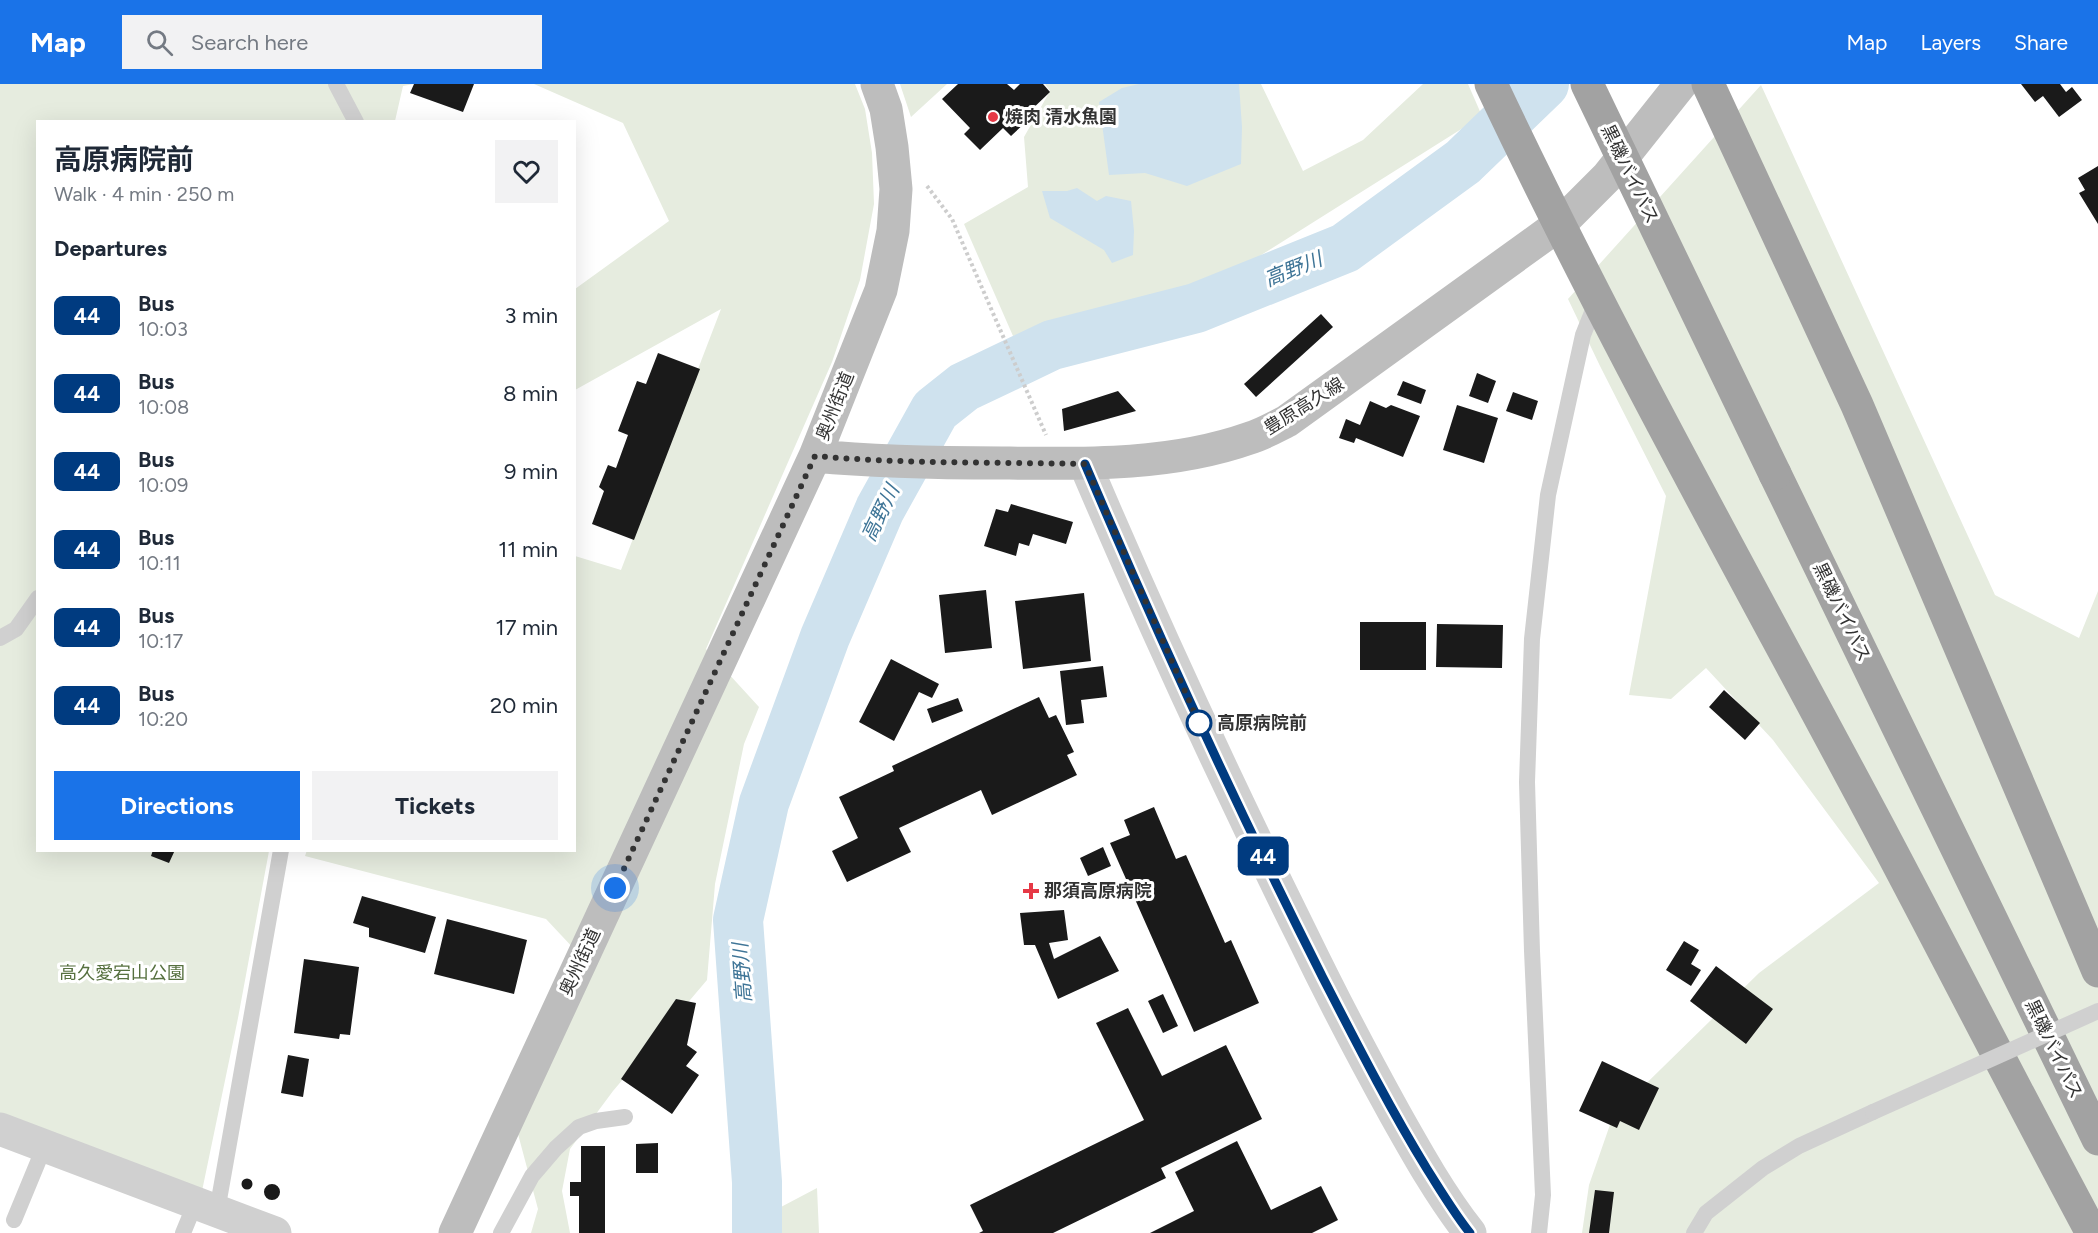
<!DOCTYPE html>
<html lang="en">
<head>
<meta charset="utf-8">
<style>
  :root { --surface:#fff; --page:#f2f2f3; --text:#1f2937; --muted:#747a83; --accent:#1a73e8 }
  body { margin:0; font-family:Figtree,"Noto Sans JP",sans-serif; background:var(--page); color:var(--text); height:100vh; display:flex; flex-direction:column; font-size:22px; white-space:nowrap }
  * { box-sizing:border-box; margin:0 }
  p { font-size:20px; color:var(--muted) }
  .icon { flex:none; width:33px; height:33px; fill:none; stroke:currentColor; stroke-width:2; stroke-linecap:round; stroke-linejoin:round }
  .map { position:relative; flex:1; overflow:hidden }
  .details { position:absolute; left:36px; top:36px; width:540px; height:732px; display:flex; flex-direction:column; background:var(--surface); border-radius:0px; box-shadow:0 6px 24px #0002 }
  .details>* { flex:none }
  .badge { padding:0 12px; border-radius:9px; font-size:21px; line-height:39px }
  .you { position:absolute; width:30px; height:30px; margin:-15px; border:4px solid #fff; border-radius:50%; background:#1a73e8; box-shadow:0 0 0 9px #1a73e833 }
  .map>.badge { position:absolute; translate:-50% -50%; box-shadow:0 0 0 3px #fff }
  h2 { padding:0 18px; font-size:22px; line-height:54px }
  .round { display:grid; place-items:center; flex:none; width:63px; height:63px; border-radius:0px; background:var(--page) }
  .overview { display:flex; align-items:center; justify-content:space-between; height:102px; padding:0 18px }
  h1 { font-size:28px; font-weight:700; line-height:45px }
  .primary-button { display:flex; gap:12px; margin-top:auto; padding:12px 18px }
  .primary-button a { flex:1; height:69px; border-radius:0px; background:var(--accent); color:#fff; font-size:24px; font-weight:700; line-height:69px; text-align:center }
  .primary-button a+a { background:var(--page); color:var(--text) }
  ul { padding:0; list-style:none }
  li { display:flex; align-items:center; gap:18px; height:78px; padding:0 18px }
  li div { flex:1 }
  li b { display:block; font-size:22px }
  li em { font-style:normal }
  li .badge { min-width:66px; font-weight:700; text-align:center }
  header { display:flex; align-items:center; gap:36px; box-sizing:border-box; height:84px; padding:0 30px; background:var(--accent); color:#fff }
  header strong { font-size:28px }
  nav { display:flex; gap:33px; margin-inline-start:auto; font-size:21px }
  .search { width:420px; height:54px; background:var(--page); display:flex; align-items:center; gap:15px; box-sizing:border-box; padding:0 21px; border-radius:0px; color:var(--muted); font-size:22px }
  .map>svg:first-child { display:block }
  .green { fill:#e6ecdf }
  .water { fill:#cfe2ee }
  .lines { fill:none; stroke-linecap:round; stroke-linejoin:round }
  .river { stroke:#cfe2ee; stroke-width:50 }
  .building { fill:#1a1a1a }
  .path { stroke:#cdcdcd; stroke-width:4; stroke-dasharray:3 3; stroke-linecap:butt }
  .service { stroke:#d0d0d0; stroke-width:16 }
  .minor { stroke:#d0d0d0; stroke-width:33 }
  .tertiary { stroke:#d0d0d0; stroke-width:33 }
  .secondary { stroke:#bdbdbd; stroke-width:33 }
  .trunk { stroke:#a2a2a2; stroke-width:33 }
  .service-bridge { stroke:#d0d0d0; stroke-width:16 }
  .trunk-bridge { stroke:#a2a2a2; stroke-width:33 }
  .line-casing { stroke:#fff; stroke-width:14 }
  .line { stroke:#003b80; stroke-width:9 }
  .walk { stroke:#333; stroke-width:6; stroke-dasharray:0 10.8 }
  .poi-dot { fill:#e63946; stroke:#fff; stroke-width:2 }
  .stop-dot { fill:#fff; stroke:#003b80; stroke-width:3 }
  .labels { text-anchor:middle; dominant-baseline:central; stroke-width:6; stroke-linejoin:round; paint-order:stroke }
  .poi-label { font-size:18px; font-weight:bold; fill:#333; stroke:#fff; text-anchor:start }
  .street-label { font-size:18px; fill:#333; stroke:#fff }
  .stop-label { font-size:18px; font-weight:bold; fill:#333; stroke:#fff; text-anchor:start }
  .park-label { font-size:18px; fill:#56703f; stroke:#fff }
  .water-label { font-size:20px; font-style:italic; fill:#3f7597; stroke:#fff }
</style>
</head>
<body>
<header>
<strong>Map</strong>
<div class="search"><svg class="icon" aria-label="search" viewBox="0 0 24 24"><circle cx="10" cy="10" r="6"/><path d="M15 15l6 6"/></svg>Search here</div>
<nav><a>Map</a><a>Layers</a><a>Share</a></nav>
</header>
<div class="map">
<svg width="2098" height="1149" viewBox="0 0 2098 1149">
  <rect width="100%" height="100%" fill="#fff"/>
  <path class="green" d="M0 0H414L403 2 395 37 38 38V766L269 767 238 934 202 1107 0 1033Z
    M534 0H855L865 25 872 69 874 120 860 196 832 278 706 565 759 623 744 660 715 800 707 896 613 1007 570 1065 562 1107 570 1149H531L538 1125 518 1050 591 883 546 835 305 772 307 766H574L575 472 621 486 721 225 575 306V205L669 137 623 39Z
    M900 0H947L911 33Z
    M1045 0H1261L1303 87 1363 56 1423 0H1468L1482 32 1231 190 1013 252 964 140 1028 103 1024 53 1050 7Z
    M1761 1 1995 511 2079 554 2098 507V1149H1582L1589 1101 1613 1032 1759 889 1879 799 1773 656 1706 584 1671 615 1629 611 1666 412 1600 282 1568 215Z
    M817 1104 819 1149H732Z"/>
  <path class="water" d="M1139 0H1239L1242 43 1241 80 1187 102 1145 89 1109 91 1099 18 1122 4Z
    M1077 104 1097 117 1106 112 1131 117 1134 147 1133 171 1112 179 1104 166 1050 134 1042 107H1067Z"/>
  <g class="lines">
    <path class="river" d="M757 1149V1098L738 836 764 719 825 553 880 425 935 326 964 303 1052 261 1196 224 1345 164 1463 78 1544 0"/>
  </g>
  <path class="building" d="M414 0H474L463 28 410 9Z
    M958 0H1007L1014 6 1020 0H1043L1050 8 1026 31 1029 35 1011 52 1003 44 980 66 964 50 970 44 942 15Z
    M2021 0H2060L2066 8 2072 3 2082 16 2059 33 2043 12 2035 18Z
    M2098 82V140L2079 109 2085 106 2078 94Z
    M1321 230 1333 243 1256 313 1244 300Z
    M658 269 700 285 634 456 592 440 604 407 599 403 608 381 616 384 628 351 618 347 637 297 646 300Z
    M1477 289 1496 297 1488 319 1469 312Z
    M1403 297 1426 306 1421 320 1397 311Z
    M1118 307 1136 327 1064 347 1062 325Z
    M1513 308 1538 317 1532 336 1506 327Z
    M1370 317 1386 324 1391 321 1420 332 1403 373 1356 354 1354 359 1339 354 1346 335 1360 341Z
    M1457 321 1498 334 1484 379 1443 366Z
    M1011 420 1073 438 1066 460 1033 450 1029 462 1019 459 1016 472 984 462 996 425 1008 428Z
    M986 506 992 564 945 569 939 511Z
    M1084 509 1091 577 1023 585 1015 517Z
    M1360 538H1426V586H1360Z
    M1437 540 1503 541 1502 584 1436 583Z
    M891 575 939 600 932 614 919 608 894 657 859 638Z
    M1103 582 1107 613 1081 616 1084 639 1066 641 1060 587Z
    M1724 606 1760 639 1745 656 1709 623Z
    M1039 613 1049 634 1056 631 1074 668 1067 671 1077 691 992 731 981 706 899 744 911 768 847 798 832 767 858 754 839 713 894 687 892 682Z
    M958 614 963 627 932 639 927 625Z
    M1154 723 1176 775 1186 771 1225 859 1231 856 1259 919 1194 948 1110 759 1130 751 1124 736Z
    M1103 763 1111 782 1088 792 1080 774Z
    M153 766H175L169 779 151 772Z
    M362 812 436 833 425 869 369 853V844L353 839Z
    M1064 826 1068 856 1049 859 1054 875 1100 852 1119 887 1058 915 1035 861H1024L1020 829Z
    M447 835 527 856 514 910 434 890Z
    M1684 857 1699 866 1691 880 1701 886 1691 902 1666 886Z
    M304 875 359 883 350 951 340 950 339 955 294 949Z
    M1716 882 1773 925 1746 960 1690 917Z
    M1163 910 1178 942 1163 949 1148 917Z
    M676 915 696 919 687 961 697 968 686 982 699 991 672 1030 621 995Z
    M1128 924 1162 992 1226 961 1262 1035 1161 1084 1166 1094 1053 1149H979L983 1147 970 1121 1144 1036 1096 939Z
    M288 971 309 975 303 1013 281 1009Z
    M1602 977 1659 1004 1639 1046 1620 1037 1617 1044 1579 1027Z
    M1237 1057 1271 1126 1321 1102 1338 1136 1312 1149H1150L1194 1127 1175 1088Z
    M658 1059V1089H636V1060Z
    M581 1062H605V1149H579V1112H570V1098H581Z
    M241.5 1100a5.5 5.5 0 1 1 11 0a5.5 5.5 0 1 1-11 0Z
    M264 1108a8 8 0 1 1 16 0a8 8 0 1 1-16 0Z
    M1595 1106 1614 1108 1609 1149H1589Z"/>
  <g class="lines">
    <path class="path" d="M927 102 952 135 1046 351"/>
    <path class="service" d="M336 0 356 38
      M0 554 16 545 38 514
      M217 1127 281 766
      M14 1136 45 1061
      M183 1149 195 1120
      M501 1149 532 1092 556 1064 579 1043 596 1037 625 1033
      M1539 1149 1543 1111 1532 867 1527 698 1532 555 1548 411 1583 251 1597 216
      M1694 1149 1706 1129 1763 1084 1799 1062 1873 1028"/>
    <path class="minor" d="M1085 380C1153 540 1226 698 1303 853 1332 913 1363 972 1395 1030 1418 1071 1441 1112 1470 1149"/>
    <path class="tertiary" d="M0 1045 275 1149"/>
    <path class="secondary" d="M815 372C877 378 939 379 1002 379 1084 380 1171 382 1250 354 1263 350 1275 343 1287 337L1560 140 1607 93 1681 0
      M455 1149 815 372 881 206 893 147 896 105 892 63 886 25 877 0"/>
    <path class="trunk" d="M1491 0C1610 252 1746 494 1877 740 1949 876 2019 1013 2092 1149
      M1708 0 1857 321 2098 887
      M1775 390 2098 1055"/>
    <path class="service-bridge" d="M1873 1028 2098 927"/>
    <path class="trunk-bridge" d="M1587 0 1775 390"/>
  </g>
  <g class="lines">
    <defs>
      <path id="line" d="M1085 380C1159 554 1238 726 1323 894 1356 958 1389 1023 1427 1085 1441 1107 1454 1129 1470 1149"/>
    </defs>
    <use href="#line" class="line-casing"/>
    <use href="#line" class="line"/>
    <path class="walk" d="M615 804 815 372C905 380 995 378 1085 380L1199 639"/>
  </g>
  <g class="poi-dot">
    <circle cx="993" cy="33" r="6"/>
    <path d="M1028 798h6v6h6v6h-6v6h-6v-6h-6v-6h6z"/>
  </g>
  <circle class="stop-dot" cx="1199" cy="639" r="12"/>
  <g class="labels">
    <g class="poi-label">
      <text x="1005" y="33">焼肉 清水魚園</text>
      <text x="1044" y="807">那須高原病院</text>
    </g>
    <g class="street-label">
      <text transform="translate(1630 90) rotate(64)">黒磯バイパス</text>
      <text transform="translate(835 322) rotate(-68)">奥州街道</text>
      <text transform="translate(1304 322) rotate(-32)">豊原高久線</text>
      <text transform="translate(1842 528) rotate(64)">黒磯バイパス</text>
      <text transform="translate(580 878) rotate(-65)">奥州街道</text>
      <text transform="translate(2054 965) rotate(64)">黒磯バイパス</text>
    </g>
    <g class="stop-label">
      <text x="1217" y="639">高原病院前</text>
    </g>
    <g class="park-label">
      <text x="122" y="889">高久愛宕山公園</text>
    </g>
    <g class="water-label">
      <text transform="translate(1293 185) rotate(-22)">高野川</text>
      <text transform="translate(880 429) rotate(-64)">高野川</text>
      <text transform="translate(742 889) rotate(-94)">高野川</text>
    </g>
  </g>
</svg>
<div class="you" style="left:615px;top:804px"></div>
<b class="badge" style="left:1263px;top:772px;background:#003b80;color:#fff">44</b>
<section class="details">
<div class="overview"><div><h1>高原病院前</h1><p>Walk · 4 min · 250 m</p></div><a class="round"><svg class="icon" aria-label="heart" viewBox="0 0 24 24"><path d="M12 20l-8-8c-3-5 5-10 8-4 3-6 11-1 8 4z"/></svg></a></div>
<h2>Departures</h2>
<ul>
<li><span class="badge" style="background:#003b80;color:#fff">44</span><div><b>Bus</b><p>10:03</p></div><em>3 min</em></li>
<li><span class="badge" style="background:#003b80;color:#fff">44</span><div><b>Bus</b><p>10:08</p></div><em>8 min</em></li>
<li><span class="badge" style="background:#003b80;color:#fff">44</span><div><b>Bus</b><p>10:09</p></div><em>9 min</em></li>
<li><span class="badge" style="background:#003b80;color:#fff">44</span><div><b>Bus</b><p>10:11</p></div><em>11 min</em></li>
<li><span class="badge" style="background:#003b80;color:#fff">44</span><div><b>Bus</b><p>10:17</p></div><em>17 min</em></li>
<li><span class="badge" style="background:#003b80;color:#fff">44</span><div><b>Bus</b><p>10:20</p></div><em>20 min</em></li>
</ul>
<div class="primary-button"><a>Directions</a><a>Tickets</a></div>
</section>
</div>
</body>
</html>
